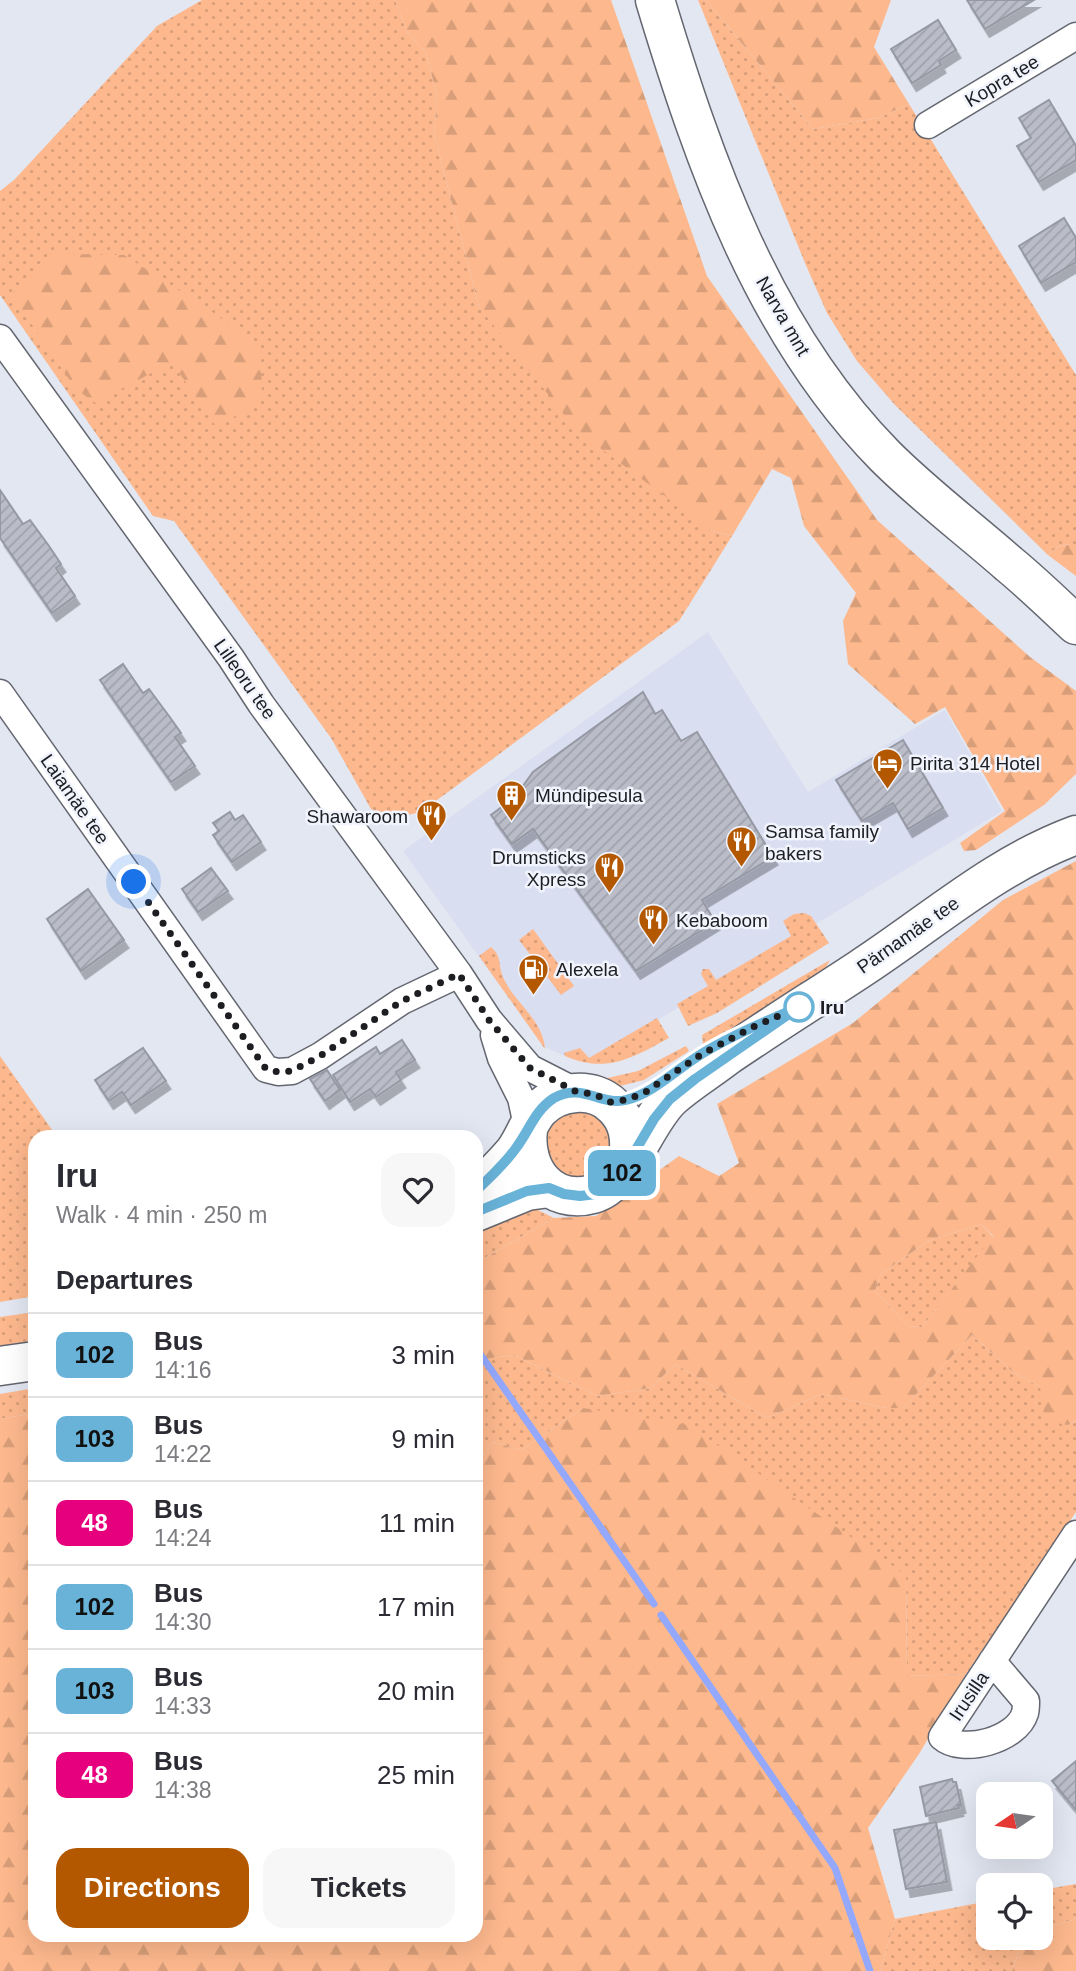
<!DOCTYPE html>
<html lang="en">
<head>
<meta charset="utf-8">
<style>
  :root { --surface:#fff; --page:#f7f7f7; --text:#2b2b33; --muted:#7c7c81; --line:#e1e1e2; --accent:#b45800 }
  body { margin:0; font-family:Arial,sans-serif; background:var(--page); color:var(--text); height:100vh; display:flex; flex-direction:column; font-size:26px; white-space:nowrap }
  * { box-sizing:border-box; margin:0 }
  p { font-size:23px; color:var(--muted) }
  .icon { flex:none; width:38px; height:38px; fill:none; stroke:currentColor; stroke-width:2; stroke-linecap:round; stroke-linejoin:round }
  .map { position:relative; flex:1; overflow:hidden }
  .side { position:absolute; left:28px; top:1130px; width:455px; height:812px; display:flex; flex-direction:column; background:var(--surface); border-radius:21px; box-shadow:0 7px 28px #0002 }
  .side>* { flex:none }
  .badge { padding:0 14px; border-radius:10px; font-size:24px; line-height:46px }
  .needle { width:46px; rotate:257deg }
  .controls { position:absolute; left:976px; top:1782px; display:grid; gap:14px }
  .controls a { display:grid; place-items:center; width:77px; height:77px; border-radius:14px; background:var(--surface); box-shadow:0 7px 28px #0002; font-size:35px }
  .you { position:absolute; width:35px; height:35px; margin:-18px; border:5px solid #fff; border-radius:50%; background:#1a73e8; box-shadow:0 0 0 10px #1a73e833 }
  .map>.badge { position:absolute; translate:-50% -50%; box-shadow:0 0 0 4px #fff }
  h2 { padding:0 28px; font-size:26px; line-height:63px }
  .round { display:grid; place-items:center; flex:none; width:74px; height:74px; border-radius:21px; background:var(--page) }
  .summary { display:flex; align-items:center; justify-content:space-between; height:119px; padding:0 28px }
  h1 { font-size:33px; font-weight:600; line-height:52px }
  .action { display:flex; gap:14px; margin-top:auto; padding:14px 28px }
  .action a { flex:1; height:80px; border-radius:21px; background:var(--accent); color:#fff; font-size:28px; font-weight:600; line-height:80px; text-align:center }
  .action a+a { background:var(--page); color:var(--text) }
  ul { padding:0; list-style:none }
  li { display:flex; align-items:center; gap:21px; height:84px; padding:0 28px; border-top:2px solid var(--line) }
  li div { flex:1 }
  li b { display:block; font-size:26px }
  li em { font-style:normal }
  li .badge { min-width:77px; font-weight:700; text-align:center }
  .map>svg:first-child { display:block }
  .built { fill:#d9def1 }
  .grass { fill:url(#grass-dots) }
  .forest { fill:url(#forest-firs); fill-rule:evenodd }
  .lines { fill:none; stroke-linecap:round; stroke-linejoin:round }
  .stream { stroke:#94a9fe; stroke-width:7 }
  .building { fill:url(#building-hatch); stroke:#9699a4; stroke-width:2; filter:url(#shadow) }
  .street-casing { stroke:#646770; stroke-width:29 }
  .secondary-casing { stroke:#646770; stroke-width:41 }
  .street { stroke:#fff; stroke-width:26 }
  .secondary { stroke:#fff; stroke-width:38 }
  .line-casing { stroke:#fff; stroke-width:16 }
  .line { stroke:#69b3d9; stroke-width:10 }
  .walk { stroke:#1d1e22; stroke-width:7; stroke-dasharray:0 12.6 }
  .stop-dot { fill:#fff; stroke:#69b3d9; stroke-width:3.5 }
  .labels { text-anchor:middle; dominant-baseline:central; stroke-width:5; stroke-linejoin:round; paint-order:stroke }
  .street-label { font-size:19px; fill:#1d1e22; stroke:#f1f4fd }
  .poi-label { font-size:19px; fill:#1d1e22; stroke:#f1f4fd; text-anchor:start }
  .stop-label { font-size:19px; font-weight:bold; fill:#1d1e22; stroke:#f1f4fd; text-anchor:start }
</style>
</head>
<body>
<div class="map">
<svg width="1076" height="1971" viewBox="0 0 1076 1971">
  <defs>
    <pattern id="grass-dots" width="8" height="8" patternUnits="userSpaceOnUse" patternTransform="scale(1.75)"><rect width="8" height="8" fill="#fdb88d"/><path d="M2 2h.1M6 6h.1" fill="none" stroke="#d89e79" stroke-width="1.8" stroke-linecap="round"/></pattern>
    <pattern id="forest-firs" width="22" height="20" patternUnits="userSpaceOnUse" patternTransform="scale(1.75)"><rect width="22" height="20" fill="#fdb88d"/><path d="M5 1l3.5 6h-7zM16 11l3.5 6h-7z" fill="#d89e79"/></pattern>
    <pattern id="building-hatch" width="6" height="6" patternUnits="userSpaceOnUse" patternTransform="scale(1.75)"><rect width="6" height="6" fill="#babdc8"/><path d="M-1 1l2-2M0 6l6-6M5 7l2-2" fill="none" stroke="#9fa2ac"/></pattern>
    <filter id="shadow"><feDropShadow dx="4.5" dy="8" stdDeviation="0" flood-color="#0004"/></filter>
  </defs>
  <rect width="100%" height="100%" fill="#e3e7f2"/>
  <path class="built" d="M708 632 808 792 945 710 1002 811 592 1060 565 1056 544 1047 403 851Z"/>
  <path class="grass" d="M202 0H395L407 32 426 53 437 96 434 134 479 307 712 531 732 536 679 621 421 812 394 818 371 809 331 738 174 521 153 516 0 295V191L14 180 157 26Z
    M698 0H706L813 129 878 118 909 104 1076 375V550L1068 544 1056 548 1048 555 895 405 857 361 827 313 805 263Z
    M804 913 811 916 829 943 717 1013 688 1026 677 1004 708 986 701 974 703 969H709L716 980 791 936 783 921 794 914Z
    M533 929 574 986 561 995 519 940Z
    M491 947C502 956 498 965 503 977 514 1003 543 1019 545 1049L479 956Z
    M830 960 821 976 811 984 703 1044 702 1035Z
    M657 1018 669 1038C632 1058 607 1074 565 1056L564 1053 580 1048 589 1058Z
    M686 1046 689 1051 644 1080 612 1088 603 1079 638 1071Z
    M0 1056 57 1137 35 1138V1296L0 1302Z
    M544 1144a34 34 0 1 1 68 0a34 34 0 1 1-68 0Z
    M524 1203 554 1218 476 1263V1230Z
    M981 1224 993 1237 922 1327 908 1326 875 1291 881 1274 928 1241Z
    M35 1312V1340L0 1347V1317Z
    M972 1335 1014 1373 1040 1387 1068 1425 1076 1421V1512L966 1674 907 1676 906 1575 583 1408 522 1450 493 1442 476 1465V1360L514 1355 597 1396 651 1388 675 1364 767 1418 821 1394 886 1408H903Z
    M35 1388V1413L0 1419V1394Z
    M1076 1884V1919L1041 1929V1890Z
    M989 1901V1937H1024L1012 1971H880L895 1919Z"/>
  <path class="forest" d="M395 0H611L707 276 877 520 1030 657 1076 691V774L1044 805 976 850 964 851 960 843 1005 811 945 707 915 724 848 664 843 621 856 593 804 526 791 478 772 469 732 536 712 531 577 431 479 307 434 134 437 96 426 53 407 32Z
    M706 0H891L874 47 909 104 878 118 813 129Z
    M58 254 124 255 217 315 261 352 262 399 217 428 172 362 95 403 75 388 11 294Z
    M1069 544 1076 550V576L1048 555 1056 548Z
    M1076 861V1421L1068 1425 1045 1421 1040 1387 1014 1373 972 1335 903 1408H886L821 1394 767 1418 675 1364 651 1388 597 1396 514 1355 476 1360V1263L554 1218 596 1216 679 1156 719 1176 739 1163 717 1104 853 1023 1003 900ZM981 1224 993 1236 922 1327 908 1326 875 1291 881 1274 928 1241Z
    M583 1408 688 1425 906 1575 907 1676 966 1674 919 1754 868 1828 895 1919 880 1971H0V1419L35 1413V1936H476V1465L493 1442 522 1450Z
    M1076 1919V1971H1012L1024 1937H1041V1929Z"/>
  <g class="lines">
    <path class="stream" d="M476 1348 654 1604
      M661 1615 835 1868 870 1971"/>
  </g>
  <path class="building" d="M967 0H1034L985 29Z
    M938 20 956 50 939 61 941 65 912 83 891 49Z
    M1049 100 1076 146V160L1039 182 1017 146 1031 138 1019 118Z
    M1064 218 1076 238V262L1041 283 1019 246Z
    M0 490 23 524 30 520 49 546 61 564 56 568 75 596 52 613 0 538Z
    M123 664 143 693 149 689 169 716 181 733 175 737 195 766 171 782 100 680Z
    M643 692 655 714 662 710 681 741 697 732 773 857 702 900 715 922 636 971 533 829 512 844 491 815 515 797 533 772Z
    M903 740 943 808 908 829 893 803 862 821 836 780Z
    M230 812 235 820 243 815 261 842 232 862 213 835 219 831 213 823Z
    M211 868 228 891 198 912 182 889Z
    M88 889 124 940 81 971 47 919Z
    M402 1040 415 1060 396 1072 401 1080 376 1097 370 1089 350 1102 333 1075 376 1047 380 1054Z
    M143 1048 166 1081 131 1105 122 1092 109 1101 95 1080Z
    M327 1070 340 1090 325 1101 310 1079Z
    M1076 1761V1810L1052 1781Z
    M952 1779 953 1782H956L961 1805H958L959 1808 926 1816 920 1787Z
    M936 1822 947 1882 906 1889 894 1830Z"/>
  <g class="lines">
    <defs>
      <path id="street" d="M928 125 1076 36
        M0 338 231 658 261 704 459 974 489 1020 530 1068 577 1092
        M0 693 266 1069 278 1072 292 1071 320 1056 402 1001 459 974
        M494 1035 501 1058 521 1098 528 1130
        M992 1661 1026 1701C1026 1705 1026 1709 1025 1713 1017 1740 962 1755 942 1737L1076 1534"/>
      <path id="secondary" d="M655 0C704 162 763 332 885 456 924 495 968 528 1009 564 1032 583 1054 604 1076 625
        M528 1130C523 1169 550 1206 593 1194 629 1184 644 1122 672 1097 689 1082 709 1070 727 1056 771 1026 816 998 860 969 932 922 995 865 1076 835
        M476 1191C490 1178 502 1166 514 1152 524 1139 529 1121 539 1110 558 1090 593 1086 613 1106 629 1121 631 1139 628 1160
        M476 1212 527 1191 549 1188
        M0 1366 35 1361"/>
    </defs>
    <use href="#street" class="street-casing"/>
    <use href="#secondary" class="secondary-casing"/>
    <use href="#street" class="street"/>
    <use href="#secondary" class="secondary"/>
  </g>
  <g class="lines">
    <defs>
      <path id="line" d="M476 1191C490 1177 505 1164 516 1148 529 1131 535 1110 554 1098 582 1082 600 1106 626 1100 654 1093 678 1068 703 1053 733 1035 766 1021 799 1007L695 1079 670 1099 654 1119 621 1175 610 1186 596 1194 580 1196 564 1194 549 1188 527 1191 476 1212"/>
    </defs>
    <use href="#line" class="line-casing"/>
    <use href="#line" class="line"/>
    <path class="walk" d="M134 882 266 1069 278 1072 292 1071 320 1056 402 1001 459 974 489 1020 530 1068 577 1092 594 1094 610 1102 626 1100 644 1093 702 1054 755 1026 799 1007"/>
  </g>
  <defs>
    <symbol id="hotel-pin" viewBox="-11 -11 22 30"><path d="M0 17L-7.5 6A9.5 9.5 0 1 1 7.5 6Z" fill="#b45800" stroke="#f1f4fd"/><path d="M-6-4.5h1.5V1H6V5H4.5V3h-9V5H-6ZM-4 0a1.8 1.8 0 1 1 3.6 0ZM.5 0V-2.5h3Q6-2.5 6 0Z" fill="#fff"/></symbol>
    <symbol id="building-pin" viewBox="-11 -11 22 30"><path d="M0 17L-7.5 6A9.5 9.5 0 1 1 7.5 6Z" fill="#b45800" stroke="#f1f4fd"/><path d="M-4-6H4V6H1V3H-1V6H-4ZM-2.5-4.3h1.7v1.8h-1.7ZM.8-4.3h1.7v1.8H.8ZM-2.5-1h1.7V.8h-1.7ZM.8-1h1.7V.8H.8Z" fill="#fff"/></symbol>
    <symbol id="restaurant-pin" viewBox="-11 -11 22 30"><path d="M0 17L-7.5 6A9.5 9.5 0 1 1 7.5 6Z" fill="#b45800" stroke="#f1f4fd"/><path d="M-5-6h1v4h1v-4h1v4h1v-4h1v5L-1.5 .5V6h-2V.5L-5-1ZM5-6V6H3V1.5H1.5Q1.5-4 5-6Z" fill="#fff"/></symbol>
    <symbol id="fuel-pin" viewBox="-11 -11 22 30"><path d="M0 17L-7.5 6A9.5 9.5 0 1 1 7.5 6Z" fill="#b45800" stroke="#f1f4fd"/><path d="M-5.5-6h7V0h2V4h1.3V-2.5L3-4.5l.8-.8L6-3V5H2.5V1h-1V6h-7ZM-4.2-4.7v3.2H.2V-4.7Z" fill="#fff"/></symbol>
  </defs>
  <g fill-rule="evenodd">
    <use href="#hotel-pin" x="870" y="746" width="35" height="47"/>
    <use href="#building-pin" x="494" y="778" width="35" height="47"/>
    <use href="#restaurant-pin" x="414" y="798" width="35" height="47"/>
    <use href="#restaurant-pin" x="724" y="824" width="35" height="47"/>
    <use href="#restaurant-pin" x="592" y="850" width="35" height="47"/>
    <use href="#restaurant-pin" x="636" y="902" width="35" height="47"/>
    <use href="#fuel-pin" x="516" y="952" width="35" height="47"/>
  </g>
  <circle class="stop-dot" cx="799" cy="1007" r="14"/>
  <g class="labels">
    <g class="street-label">
      <text transform="translate(1002 81) rotate(-31)">Kopra tee</text>
      <text transform="translate(783 316) rotate(60)">Narva mnt</text>
      <text transform="translate(245 679) rotate(55)">Lilleoru tee</text>
      <text transform="translate(75 799) rotate(55)">Laiamäe tee</text>
      <text transform="translate(908 935) rotate(-35)">Pärnamäe tee</text>
      <text transform="translate(969 1696) rotate(-56)">Irusilla</text>
    </g>
    <g class="poi-label">
      <text x="910" y="763">Pirita 314 Hotel</text>
      <text x="535" y="795">Mündipesula</text>
      <text x="408" y="816" text-anchor="end">Shawaroom</text>
      <text x="765" y="831">Samsa family<tspan x="765" dy="22">bakers</tspan></text>
      <text x="586" y="857" text-anchor="end">Drumsticks<tspan x="586" dy="22">Xpress</tspan></text>
      <text x="676" y="920">Kebaboom</text>
      <text x="556" y="969">Alexela</text>
    </g>
    <g class="stop-label">
      <text x="820" y="1007">Iru</text>
    </g>
  </g>
</svg>
<div class="controls">
<a><svg class="needle" viewBox="-14 -14 28 28"><path d="M0-13l5 13h-10z" fill="#e53935"/><path d="M0 13l5-13h-10z" fill="#7c7c81"/></svg></a>
<a><svg class="icon" aria-label="locate" viewBox="0 0 24 24"><circle cx="12" cy="12" r="6"/><path d="M12 2v4M12 18v4M2 12h4M18 12h4"/></svg></a>
</div>
<div class="you" style="left:134px;top:882px"></div>
<b class="badge" style="left:622px;top:1173px;background:#69b3d9;color:#111">102</b>
<section class="side">
<div class="summary"><div><h1>Iru</h1><p>Walk · 4 min · 250 m</p></div><a class="round"><svg class="icon" aria-label="heart" viewBox="0 0 24 24"><path d="M12 20l-8-8c-3-5 5-10 8-4 3-6 11-1 8 4z"/></svg></a></div>
<h2>Departures</h2>
<ul>
<li><span class="badge" style="background:#69b3d9;color:#111">102</span><div><b>Bus</b><p>14:16</p></div><em>3 min</em></li>
<li><span class="badge" style="background:#69b3d9;color:#111">103</span><div><b>Bus</b><p>14:22</p></div><em>9 min</em></li>
<li><span class="badge" style="background:#e6007e;color:#fff">48</span><div><b>Bus</b><p>14:24</p></div><em>11 min</em></li>
<li><span class="badge" style="background:#69b3d9;color:#111">102</span><div><b>Bus</b><p>14:30</p></div><em>17 min</em></li>
<li><span class="badge" style="background:#69b3d9;color:#111">103</span><div><b>Bus</b><p>14:33</p></div><em>20 min</em></li>
<li><span class="badge" style="background:#e6007e;color:#fff">48</span><div><b>Bus</b><p>14:38</p></div><em>25 min</em></li>
</ul>
<div class="action"><a>Directions</a><a>Tickets</a></div>
</section>
</div>
</body>
</html>
